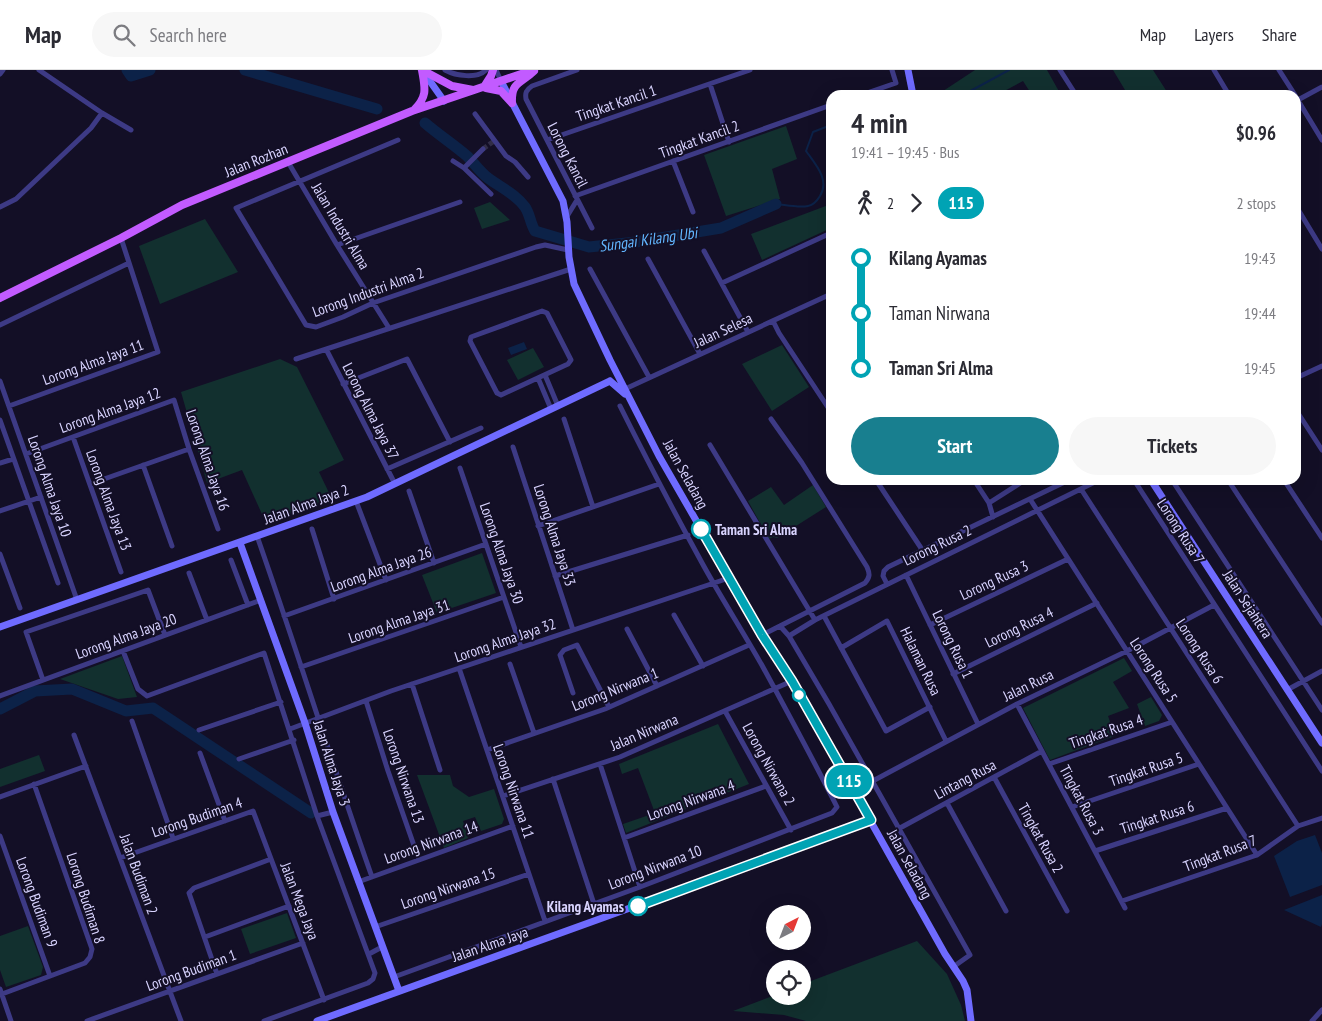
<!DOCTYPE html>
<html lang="en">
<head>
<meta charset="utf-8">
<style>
  :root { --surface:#fff; --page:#f7f7f7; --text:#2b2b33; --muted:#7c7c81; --line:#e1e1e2; --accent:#187f8f }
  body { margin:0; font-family:"PT Sans Narrow",sans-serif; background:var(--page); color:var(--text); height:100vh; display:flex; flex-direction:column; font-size:19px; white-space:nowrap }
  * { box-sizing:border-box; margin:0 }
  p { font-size:16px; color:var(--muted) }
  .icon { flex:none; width:28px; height:28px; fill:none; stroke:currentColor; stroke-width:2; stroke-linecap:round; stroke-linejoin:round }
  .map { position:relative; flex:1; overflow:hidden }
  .details { position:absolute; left:826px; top:20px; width:475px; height:395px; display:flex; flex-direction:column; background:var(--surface); border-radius:15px; box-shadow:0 5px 20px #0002 }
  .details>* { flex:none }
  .badge { padding:0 10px; border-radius:16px; font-size:18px; line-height:32px }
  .needle { width:32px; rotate:42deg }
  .fabs { position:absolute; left:766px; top:835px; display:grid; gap:10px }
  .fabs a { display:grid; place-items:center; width:45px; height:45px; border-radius:50%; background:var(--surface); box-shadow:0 5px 20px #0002; font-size:25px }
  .map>.badge { position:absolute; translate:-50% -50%; box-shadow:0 0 0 2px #fff }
  .legs { display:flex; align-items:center; gap:8px; height:55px; padding:0 25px; font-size:16px }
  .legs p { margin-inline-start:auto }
  .overview { display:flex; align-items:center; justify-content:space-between; height:85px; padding:0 25px }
  h1 { font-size:28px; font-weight:700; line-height:38px }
  .button { display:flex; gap:10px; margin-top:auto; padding:10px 25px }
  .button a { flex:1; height:58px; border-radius:30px; background:var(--accent); color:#fff; font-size:20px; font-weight:700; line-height:58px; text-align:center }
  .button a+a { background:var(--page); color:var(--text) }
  ul { padding:0 25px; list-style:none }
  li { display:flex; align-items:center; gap:18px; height:55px; font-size:19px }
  li i { display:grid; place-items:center; width:8px; height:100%; margin:0 6px; background:currentColor }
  li i::after { content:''; width:12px; height:12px; margin:-6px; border:4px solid; border-radius:50%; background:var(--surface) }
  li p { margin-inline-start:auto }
  li:first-child i { background:linear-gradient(#0000 50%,currentColor 0) }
  li:last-child i { background:linear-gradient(currentColor 50%,#0000 0) }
  header { display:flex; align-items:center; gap:30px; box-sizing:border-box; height:70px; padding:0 25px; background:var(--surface); border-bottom:1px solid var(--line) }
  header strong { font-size:24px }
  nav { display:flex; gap:28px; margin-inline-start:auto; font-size:18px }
  .search { width:350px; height:45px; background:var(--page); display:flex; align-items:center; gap:12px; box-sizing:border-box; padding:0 18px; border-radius:28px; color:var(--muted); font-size:19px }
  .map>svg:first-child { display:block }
  .green { fill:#12302f }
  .water { fill:#0c2248 }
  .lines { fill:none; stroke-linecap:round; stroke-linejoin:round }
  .stream { stroke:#0c2248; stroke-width:2 }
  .river { stroke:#0c2248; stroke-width:11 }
  .street-tunnel { stroke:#312d47; stroke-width:5; stroke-dasharray:5 2.5; stroke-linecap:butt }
  .street { stroke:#3d3a85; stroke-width:5 }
  .secondary { stroke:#6f6bff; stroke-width:7 }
  .primary { stroke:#c25bff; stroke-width:8 }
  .line-1-casing { stroke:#fff; stroke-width:11 }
  .line-1 { stroke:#00a3b4; stroke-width:8 }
  .stop-1-dot { fill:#fff; stroke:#00a3b4; stroke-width:2.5 }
  .labels { text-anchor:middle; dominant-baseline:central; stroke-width:4; stroke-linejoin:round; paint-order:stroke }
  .street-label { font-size:15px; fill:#d9d4ff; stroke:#130f26 }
  .stop-label { font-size:15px; font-weight:bold; fill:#d9d4ff; stroke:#130f26; text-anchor:start }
  .water-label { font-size:16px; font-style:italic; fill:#62b6ff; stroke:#130f26 }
</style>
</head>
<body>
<header>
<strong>Map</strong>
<div class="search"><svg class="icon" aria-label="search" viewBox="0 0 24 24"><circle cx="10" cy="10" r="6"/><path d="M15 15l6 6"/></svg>Search here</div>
<nav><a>Map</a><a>Layers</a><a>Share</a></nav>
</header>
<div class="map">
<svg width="1322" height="951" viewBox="0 0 1322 951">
  <rect width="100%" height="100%" fill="#130f26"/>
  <path class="green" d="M975 0H1047L1061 25H1032L1023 11 997 25H937Z
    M1113 0H1153L1169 25H1128Z
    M786 56 797 89 772 99 780 129 726 146 704 85Z
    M490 132 510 150 482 159 474 138Z
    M831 134V158L762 190 751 164Z
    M205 149 238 202 160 234 139 176Z
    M782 275 809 317 772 341 742 294Z
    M533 278 544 297 518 310 507 290Z
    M280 289 297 297 344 390 319 402 332 429 266 453 242 400 207 413 181 322Z
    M813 415 826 437 777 468 773 467 769 469 748 431 771 417 784 435Z
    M482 483 496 523 437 543 422 505Z
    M122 586 137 627 118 629 60 609Z
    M1124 588 1132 601 1113 612 1129 638 1108 646 1115 666 1050 690 1023 638Z
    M1151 627 1162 645 1159 651 1145 656 1137 634Z
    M718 654 749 714 626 763 623 754 655 743 638 698 622 704 619 694Z
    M39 685 45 701 0 717V699Z
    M417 705H450L453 716 469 727 494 719 504 749 502 754 481 761 475 747 463 751 468 768 444 778Z
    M287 843 296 868 250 884 241 859Z
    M28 856 43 897 41 905 6 917 0 900V866Z
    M917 871 947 904 961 935 965 951H806L784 945 733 941 775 925V926H802L803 914Z"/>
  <path class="water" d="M524 272 527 279 511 285 508 278Z
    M1315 765 1322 783V815L1290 827 1274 786 1297 771Z
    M1322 825V854L1321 857 1284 840Z"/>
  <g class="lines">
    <path class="stream" d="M963 25 1009 0
      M776 134C786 135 799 138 808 136 814 135 817 131 820 126 830 110 816 95 806 81L813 62 831 55"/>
    <path class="river" d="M127 0 131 6 150 0
      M245 0 377 39
      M425 53C439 65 453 74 467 86 474 93 480 102 488 108 500 117 516 124 525 137 530 144 530 153 535 161L589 177 636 172 721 158 776 134
      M0 639 35 621 72 619 126 641 153 638 311 743"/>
    <path class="street-tunnel" d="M483 79 494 71"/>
    <path class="street" d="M39 0 102 43 131 60
      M445 0C456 6 477 9 486 0
      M496 0 501 11
      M577 0 532 16C526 20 525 23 526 29L592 158
      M1060 0 1076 25
      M1214 0 1229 25
      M1279 0 1295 25
      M0 4 3 0
      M710 14 729 72
      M861 25 896 13 892 0
      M1296 27 1322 70
      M1296 31 1322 17
      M475 44 506 86 515 92 528 107
      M398 70 236 138 306 255 316 257 343 247 373 233 536 177 545 175 568 180
      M547 70 750 0
      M453 91 464 98 491 124
      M673 91 693 142
      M288 92 337 175 389 258
      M464 98 483 79
      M575 126 831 35
      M1296 136 1322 179
      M0 137 16 129 91 58 102 43
      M566 148 577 130
      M337 175 460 132
      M704 181 748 262
      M648 189 700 284
      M590 199 649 307
      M722 213 831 163
      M542 241 547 243 571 290 568 294 501 325 497 323 470 271 471 267Z
      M773 251 779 263 831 342
      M0 255 129 193
      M326 279 395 414
      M296 289 571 199
      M545 305 558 336
      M538 308 551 339
      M1296 308 1322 296
      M0 311 77 530
      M343 314 407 289 450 372
      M625 319 831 224
      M9 336 158 282 121 168
      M1296 340 1322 380
      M564 349 593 437
      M771 349 802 393 867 497C870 504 870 507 865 513
      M0 350 58 513
      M73 367 121 502
      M710 375 815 550
      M513 377 573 560
      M26 384 174 330 189 379 218 459
      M0 393 13 389
      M143 395 172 476
      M460 398 521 577
      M387 399 481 358
      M876 410 923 481
      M974 410 989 433 993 447
      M1134 410 1322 701
      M1172 410 1322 640
      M1228 410 1322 553
      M1284 410 1322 468
      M90 414 189 379
      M1081 419 1298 756
      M409 421 434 493
      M1030 429 1257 785
      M356 431 386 510
      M989 433 1025 410
      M0 441 41 427
      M538 456 659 414
      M312 459 334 529
      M257 466C297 580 332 694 372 807
      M0 484 20 538
      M231 490 248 535
      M189 503 207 550
      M906 505 978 654
      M555 506 688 465
      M887 514 883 506 884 501 888 497 1069 410
      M674 545 703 596
      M284 546 486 474
      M824 546 886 661 930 637
      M930 555 1068 489
      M780 556 789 566 829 634 970 885 953 897
      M627 559 657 616
      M762 565 865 513
      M789 566 815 550 1099 410
      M841 578 887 551 946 671
      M123 581 138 619 147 626 264 583 317 746 375 903 373 909 368 913 264 951
      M510 594 534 663
      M301 597 504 527
      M459 598 545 851
      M953 604 1097 533
      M43 610 26 562 148 520 165 565
      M412 614 440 700
      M1287 620 1322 601
      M573 623 560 585 564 580 577 575 609 637
      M0 626 261 530
      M366 631 388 701 419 790
      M1017 634 1125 838
      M725 641 791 760
      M132 651 173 768
      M290 659 391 621 729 508
      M199 660 281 632
      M74 665 181 951
      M487 680 605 639 749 575
      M200 683 225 751
      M239 689 294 670
      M600 694 640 817
      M1049 694 1172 652
      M994 707 1067 841
      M553 709 594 834
      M854 721 1017 634 1127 581 1214 535
      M503 726 620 687 792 611
      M0 727 86 696
      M947 733 1006 841
      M1072 737 1199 694
      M317 746 333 742
      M900 758 1042 681
      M0 766 50 906
      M624 768 766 716
      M1095 781 1227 738
      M120 788 253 741 324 930
      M358 812 513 756
      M1122 831 1257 785 1298 756 1322 748
      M375 857 529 804
      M205 867 289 836
      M369 884 382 877
      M217 904 189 823 194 818 271 789
      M394 907 640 817 832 743 837 737C814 691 789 645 764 599 744 563 721 528 701 491 673 440 646 388 620 336
      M0 919 11 951
      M2 924 85 893 90 887 92 879 34 714
      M87 951 303 873
      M1312 951 1322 940"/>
    <path class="secondary" d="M422 0 444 31
      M908 0 913 25
      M501 11 563 131 567 152 569 187 574 214 610 290 659 386 762 565 792 611 945 884 963 911 967 920 971 951
      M610 311 625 324
      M1151 410 1322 673
      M240 473 305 653 333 742 399 921
      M0 557 367 427 610 311
      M317 951 871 751"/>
    <path class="primary" d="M422 0 452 16 473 20
      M484 17 491 6 493 0
      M486 18 501 21 512 33
      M512 33C511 11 521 14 534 1
      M414 40C428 26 425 18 422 0
      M0 228 121 168 182 135 412 41 533 0"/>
  </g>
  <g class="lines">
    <defs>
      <path id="line-1" d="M638 836 871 750 792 611 762 565 701 459"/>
    </defs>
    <use href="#line-1" class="line-1-casing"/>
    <use href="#line-1" class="line-1"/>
  </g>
  <g class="stop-1-dot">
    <circle cx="701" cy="459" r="9"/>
    <circle cx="799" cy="625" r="6"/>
    <circle cx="638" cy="836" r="9"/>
  </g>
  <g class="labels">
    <g class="street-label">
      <text transform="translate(616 33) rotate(-19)">Tingkat Kancil 1</text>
      <text transform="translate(699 69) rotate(-20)">Tingkat Kancil 2</text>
      <text transform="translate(568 85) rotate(63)">Lorong Kancil</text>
      <text transform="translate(256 90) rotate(-22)">Jalan Rozhan</text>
      <text transform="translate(341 156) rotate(59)">Jalan Industri Alma</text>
      <text transform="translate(368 222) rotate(-20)">Lorong Industri Alma 2</text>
      <text transform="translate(723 260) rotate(-25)">Jalan Selesa</text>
      <text transform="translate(93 292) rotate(-20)">Lorong Alma Jaya 11</text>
      <text transform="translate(110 340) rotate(-20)">Lorong Alma Jaya 12</text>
      <text transform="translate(371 341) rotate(63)">Lorong Alma Jaya 37</text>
      <text transform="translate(208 390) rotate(71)">Lorong Alma Jaya 16</text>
      <text transform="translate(686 404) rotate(61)">Jalan Seladang</text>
      <text transform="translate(50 416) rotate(71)">Lorong Alma Jaya 10</text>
      <text transform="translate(109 430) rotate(70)">Lorong Alma Jaya 13</text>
      <text transform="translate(306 434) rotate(-20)">Jalan Alma Jaya 2</text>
      <text transform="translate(1181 461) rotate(57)">Lorong Rusa 7</text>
      <text transform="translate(555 465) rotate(72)">Lorong Alma Jaya 33</text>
      <text transform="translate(937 475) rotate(-26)">Lorong Rusa 2</text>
      <text transform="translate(502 483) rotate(71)">Lorong Alma Jaya 30</text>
      <text transform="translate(381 499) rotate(-20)">Lorong Alma Jaya 26</text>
      <text transform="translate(994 510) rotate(-25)">Lorong Rusa 3</text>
      <text transform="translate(1248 534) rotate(57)">Jalan Sejahtera</text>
      <text transform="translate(399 551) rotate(-19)">Lorong Alma Jaya 31</text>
      <text transform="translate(1019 557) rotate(-26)">Lorong Rusa 4</text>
      <text transform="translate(126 566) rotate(-20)">Lorong Alma Jaya 20</text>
      <text transform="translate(505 570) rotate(-19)">Lorong Alma Jaya 32</text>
      <text transform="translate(953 574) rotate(64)">Lorong Rusa 1</text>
      <text transform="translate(1200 581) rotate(57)">Lorong Rusa 6</text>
      <text transform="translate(921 591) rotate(64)">Halaman Rusa</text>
      <text transform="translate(1154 600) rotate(57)">Lorong Rusa 5</text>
      <text transform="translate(1028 615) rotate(-26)">Jalan Rusa</text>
      <text transform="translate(615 619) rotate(-22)">Lorong Nirwana 1</text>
      <text transform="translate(1106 661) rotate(-19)">Tingkat Rusa 4</text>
      <text transform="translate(644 662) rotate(-23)">Jalan Nirwana</text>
      <text transform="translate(332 693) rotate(72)">Jalan Alma Jaya 3</text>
      <text transform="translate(769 694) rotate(61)">Lorong Nirwana 2</text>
      <text transform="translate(1146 699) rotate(-19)">Tingkat Rusa 5</text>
      <text transform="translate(404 706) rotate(71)">Lorong Nirwana 13</text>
      <text transform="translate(965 709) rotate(-28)">Lintang Rusa</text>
      <text transform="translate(514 721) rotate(71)">Lorong Nirwana 11</text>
      <text transform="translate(691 730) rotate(-20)">Lorong Nirwana 4</text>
      <text transform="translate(1082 730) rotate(62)">Tingkat Rusa 3</text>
      <text transform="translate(197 747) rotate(-19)">Lorong Budiman 4</text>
      <text transform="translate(1157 747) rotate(-18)">Tingkat Rusa 6</text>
      <text transform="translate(1041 768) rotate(61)">Tingkat Rusa 2</text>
      <text transform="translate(431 772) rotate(-20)">Lorong Nirwana 14</text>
      <text transform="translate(1220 783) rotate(-21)">Tingkat Rusa 7</text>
      <text transform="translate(910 794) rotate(61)">Jalan Seladang</text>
      <text transform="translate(655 797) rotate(-21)">Lorong Nirwana 10</text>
      <text transform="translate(139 804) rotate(70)">Jalan Budiman 2</text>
      <text transform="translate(448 818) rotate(-19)">Lorong Nirwana 15</text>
      <text transform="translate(86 828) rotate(72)">Lorong Budiman 8</text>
      <text transform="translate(300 831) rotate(69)">Jalan Mega Jaya</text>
      <text transform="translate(37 832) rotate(70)">Lorong Budiman 9</text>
      <text transform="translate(490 874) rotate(-19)">Jalan Alma Jaya</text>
      <text transform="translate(191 900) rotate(-20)">Lorong Budiman 1</text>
    </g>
    <g class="stop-label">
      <text x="715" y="459">Taman Sri Alma</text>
      <text x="624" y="836" text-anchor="end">Kilang Ayamas</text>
    </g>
    <g class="water-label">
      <text transform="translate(648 169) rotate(-8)">Sungai Kilang Ubi</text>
    </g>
  </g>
</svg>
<div class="fabs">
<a><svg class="needle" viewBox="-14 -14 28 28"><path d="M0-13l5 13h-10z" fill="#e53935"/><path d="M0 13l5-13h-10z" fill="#7c7c81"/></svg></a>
<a><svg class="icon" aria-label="locate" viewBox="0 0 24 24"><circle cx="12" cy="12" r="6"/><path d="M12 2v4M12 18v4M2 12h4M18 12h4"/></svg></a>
</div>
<b class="badge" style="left:849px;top:711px;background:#00a3b4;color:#fff">115</b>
<section class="details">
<div class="overview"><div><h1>4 min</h1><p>19:41 – 19:45 · Bus</p></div><b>$0.96</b></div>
<div class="legs"><svg class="icon" aria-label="walk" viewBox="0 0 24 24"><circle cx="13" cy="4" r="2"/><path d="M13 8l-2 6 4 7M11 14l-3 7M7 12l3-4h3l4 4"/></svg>2<svg class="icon" aria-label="forward" viewBox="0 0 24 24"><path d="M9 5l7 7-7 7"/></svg><b class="badge" style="background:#00a3b4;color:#fff">115</b><p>2 stops</p></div>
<ul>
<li><i style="color:#00a3b4"></i><b>Kilang Ayamas</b><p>19:43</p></li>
<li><i style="color:#00a3b4"></i><span>Taman Nirwana</span><p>19:44</p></li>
<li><i style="color:#00a3b4"></i><b>Taman Sri Alma</b><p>19:45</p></li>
</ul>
<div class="button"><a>Start</a><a>Tickets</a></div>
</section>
</div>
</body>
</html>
